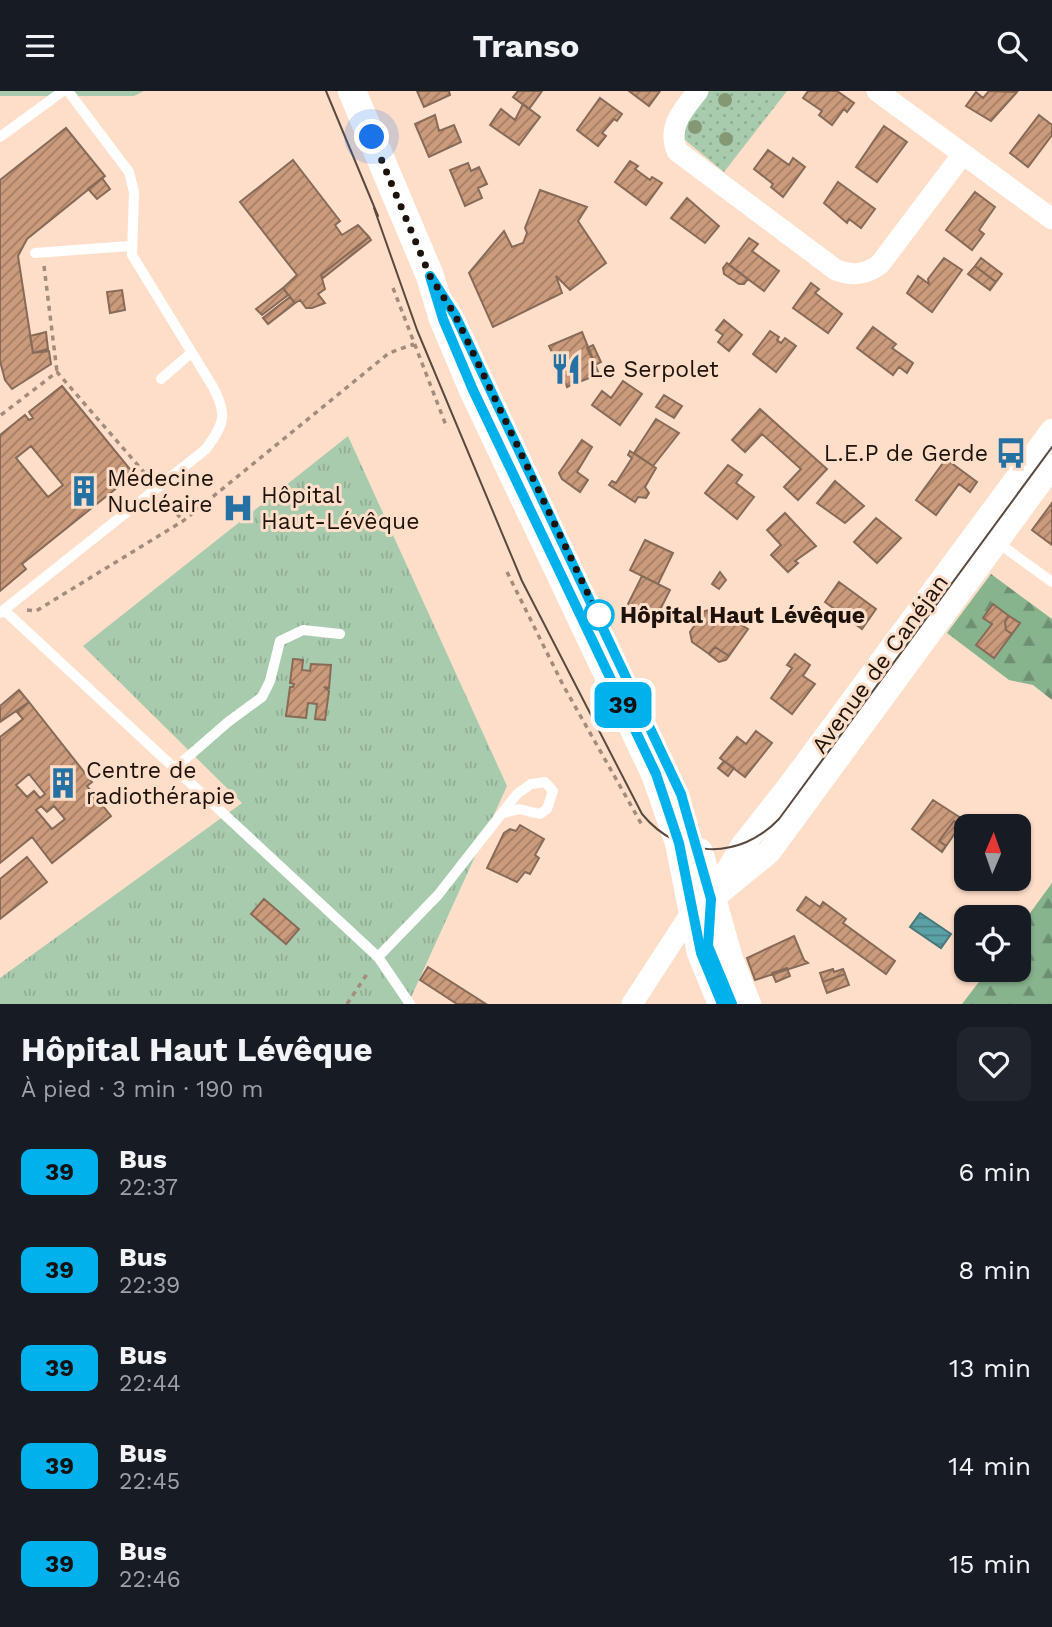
<!DOCTYPE html>
<html lang="fr">
<head>
<meta charset="utf-8">
<style>
  :root { --surface:#171b24; --page:#20242c; --text:#f1f3f6; --muted:#9ea1a6 }
  body { margin:0; font-family:"Work Sans",sans-serif; background:var(--page); color:var(--text); height:100vh; display:flex; flex-direction:column; font-size:26px; white-space:nowrap }
  * { box-sizing:border-box; margin:0 }
  p { font-size:23px; color:var(--muted) }
  .icon { flex:none; width:38px; height:38px; fill:none; stroke:currentColor; stroke-width:2; stroke-linecap:round; stroke-linejoin:round }
  .map { position:relative; height:913px; overflow:hidden }
  .side { display:flex; flex-direction:column; background:var(--surface); flex:1 }
  .side>* { flex:none }
  .badge { padding:0 14px; border-radius:10px; font-size:24px; line-height:46px }
  .needle { width:46px; rotate:2deg }
  .controls { position:absolute; left:954px; top:723px; display:grid; gap:14px }
  .controls a { display:grid; place-items:center; width:77px; height:77px; border-radius:14px; background:var(--surface); box-shadow:0 2px 5px #0004; font-size:35px }
  .you { position:absolute; width:35px; height:35px; margin:-18px; border:5px solid #fff; border-radius:50%; background:#1a73e8; box-shadow:0 0 0 10px #1a73e833 }
  .map>.badge { position:absolute; translate:-50% -50%; box-shadow:0 0 0 4px #fff }
  .round { display:grid; place-items:center; flex:none; width:74px; height:74px; border-radius:14px; background:var(--page) }
  .headline { display:flex; align-items:center; justify-content:space-between; height:119px; padding:0 21px }
  h1 { font-size:33px; font-weight:700; line-height:52px }
  ul { padding:0; list-style:none }
  li { display:flex; align-items:center; gap:21px; height:98px; padding:0 21px }
  li div { flex:1 }
  li b { display:block; font-size:26px }
  li em { font-style:normal }
  li .badge { min-width:77px; font-weight:700; text-align:center }
  header { display:flex; justify-content:space-between; align-items:center; height:91px; padding:0 21px; background:var(--surface); font-size:32px; font-weight:700 }
  .map>svg:first-child { display:block }
  .grass { fill:url(#grass-dots) }
  .forest { fill:url(#forest-firs) }
  .park { fill:url(#park-tufts) }
  .water { fill:url(#water-rules); stroke:#497778; stroke-width:2 }
  .building { fill:url(#building-hatch); stroke:#876a58; stroke-width:2; fill-rule:evenodd }
  .lines { fill:none; stroke-linecap:round; stroke-linejoin:round }
  .path { stroke:#a48c7d; stroke-width:3.5; stroke-dasharray:5 5; stroke-linecap:butt }
  .service { stroke:#fff; stroke-width:10 }
  .minor { stroke:#fff; stroke-width:21 }
  .tertiary { stroke:#fff; stroke-width:24 }
  .secondary { stroke:#fff; stroke-width:28 }
  .tram { stroke:#5a493e; stroke-width:2 }
  .tree { fill:#849874 }
  .line-casing { stroke:#fff; stroke-width:16 }
  .line { stroke:#00b1eb; stroke-width:10 }
  .walk { stroke:#1e130c; stroke-width:7; stroke-dasharray:0 12.6 }
  .stop-dot { fill:#fff; stroke:#00b1eb; stroke-width:3.5 }
  .labels { text-anchor:middle; dominant-baseline:central; stroke-width:6; stroke-linejoin:round; paint-order:stroke }
  .poi-label { font-size:23px; fill:#1e130c; stroke:#ffdec9; text-anchor:start }
  .stop-label { font-size:23px; font-weight:bold; fill:#1e130c; stroke:#ffdec9; text-anchor:start }
  .street-label { font-size:23px; fill:#1e130c; stroke:#ffdec9 }
</style>
</head>
<body>
<header><svg class="icon" aria-label="menu" viewBox="0 0 24 24"><path d="M4 6h16M4 12h16M4 18h16"/></svg>Transo<svg class="icon" aria-label="search" viewBox="0 0 24 24"><circle cx="10" cy="10" r="6"/><path d="M15 15l6 6"/></svg></header>
<div class="map">
<svg width="1052" height="913" viewBox="0 0 1052 913">
  <defs>
    <pattern id="grass-dots" width="8" height="8" patternUnits="userSpaceOnUse" patternTransform="scale(1.75)"><rect width="8" height="8" fill="#a9cbad"/><path d="M2 2h.1M6 6h.1" fill="none" stroke="#91ad94" stroke-width="1.8" stroke-linecap="round"/></pattern>
    <pattern id="forest-firs" width="22" height="20" patternUnits="userSpaceOnUse" patternTransform="scale(1.75)"><rect width="22" height="20" fill="#87b38d"/><path d="M5 1l3.5 6h-7zM16 11l3.5 6h-7z" fill="#6e9072"/></pattern>
    <pattern id="park-tufts" width="24" height="20" patternUnits="userSpaceOnUse" patternTransform="scale(1.75)"><rect width="24" height="20" fill="#a9cbad"/><path d="M3 7l-1-3M5 7V3M7 7l1-3M15 17l-1-3M17 17v-4M19 17l1-3" fill="none" stroke="#91ad94"/></pattern>
    <pattern id="water-rules" width="6" height="5" patternUnits="userSpaceOnUse" patternTransform="scale(1.75)"><rect width="6" height="5" fill="#5ba2a7"/><path d="M0 2.5h6" fill="none" stroke="#4b8386"/></pattern>
    <pattern id="building-hatch" width="6" height="6" patternUnits="userSpaceOnUse" patternTransform="scale(1.75)"><rect width="6" height="6" fill="#cb9b7c"/><path d="M-1 1l2-2M0 6l6-6M5 7l2-2" fill="none" stroke="#a47d64"/></pattern>
  </defs>
  <rect width="100%" height="100%" fill="#ffdec9"/>
  <path class="grass" d="M704 0H787L724 81 679 44Z"/>
  <path class="forest" d="M991 483 1052 528V609L1033 594 1009 589 947 542Z
    M1052 792V913H962L988 879 1018 878 1019 837Z"/>
  <path class="park" d="M0 0H144L134 5H0Z
    M348 345 507 695 408 913H0V887L242 712 83 555Z"/>
  <path class="water" d="M920 822 951 843 941 857 910 836Z"/>
  <path class="building" d="M417 0H449L450 4 424 16Z
    M518 0H542L529 18 513 6Z
    M629 0H660L649 15Z
    M808 0H837L854 12 847 21 844 18 832 34 819 24 822 20 803 7Z
    M989 0 1017 1 991 30 966 15 976 1 983 7Z
    M600 7 622 23 617 30 614 28 602 42 606 45 598 55 577 39Z
    M523 13 540 26 519 54 490 34 501 18 515 29Z
    M435 24 439 40 454 34 461 51 429 66 415 33Z
    M1039 24 1052 34V44L1028 76 1010 62Z
    M884 35 907 51 877 91 856 76Z
    M66 37 105 85 27 148 18 165 33 262 49 260 51 273 12 298 5 289 0 270V89Z
    M768 59 789 74 793 67 805 76 783 106 771 96 773 93 754 78Z
    M293 69 340 130 335 134 342 144 358 134 369 146 321 184 325 198 318 203 325 212 312 217H306L300 209 295 212 283 197 297 184 240 111Z
    M630 70 638 75 635 78 650 89 652 86 662 92 646 114 615 91Z
    M468 72 471 80 479 76 487 93 478 97 482 107 465 115 450 79Z
    M102 87 110 98 97 108 88 98Z
    M838 91 875 118 861 137 849 128 847 132 824 112Z
    M540 99 587 116 578 130 606 172 570 199 556 185 562 202 493 236 469 182 504 140 512 156 523 152 527 142 525 137Z
    M975 101 995 116 979 139 984 143 972 159 946 139Z
    M687 107 719 135 705 152 671 127Z
    M369 146 371 149 323 187 321 184Z
    M749 147 758 153 752 160 779 180 764 200 729 174Z
    M944 167 962 179 932 221 907 202 918 185 929 193 928 188Z
    M981 167 1002 183 996 191 975 175Z
    M727 172 748 188 744 193H739L724 183 723 177Z
    M975 175 996 191 990 199 968 183Z
    M811 192 819 198 815 202 842 223 828 242 793 217Z
    M283 197 288 204 262 224 256 218Z
    M122 199 125 219 110 222 107 201Z
    M290 206 295 212 268 233 263 227Z
    M724 229 742 244 729 260 718 251 723 244 716 239Z
    M873 236 896 253 892 257 913 272 907 282 899 276 893 284 857 257Z
    M770 240 779 246 777 249 781 252 785 247 796 255 776 281 753 263Z
    M46 241 48 258 33 262 30 245Z
    M582 241 599 283 577 292 568 270 558 274 549 255Z
    M593 254 601 271 595 274 587 257Z
    M568 270 577 291 567 296 558 274Z
    M623 290 642 303 620 334 592 314 602 300 611 307Z
    M62 295 134 383 22 473 26 478 0 500V344L25 324 29 329 33 327 29 321ZM31 355 63 394 48 406 16 367Z
    M664 304 682 315 674 327 656 316Z
    M760 318 827 378 798 409 784 396 801 378 762 343 745 361 732 349Z
    M656 328 679 342 653 375 634 362Z
    M582 349 592 356 577 381 588 389 580 401 562 388 559 382Z
    M630 360 656 377 645 396 649 402 646 407 638 406 635 411 609 394 612 390 616 392 632 367 628 364Z
    M946 368 977 391 970 401 959 393 936 424 916 409Z
    M728 374 742 384 736 392 754 406 737 428 705 402Z
    M835 390 864 415 845 432 817 412Z
    M1052 412V454L1032 439Z
    M785 422 816 455 795 470 798 472 788 481 771 464 781 454 767 439Z
    M876 427 901 447 877 472 854 451Z
    M645 449 673 462 658 493 630 479Z
    M720 481 726 489 719 498 712 493Z
    M642 485 670 499 655 529 627 515Z
    M839 491 876 518 862 538 825 511Z
    M993 513 1009 525 1005 531 1006 539 1012 543 994 567 976 554 992 533 983 527Z
    M714 518 748 538 729 565 715 556 709 563 692 551 690 541 705 520Z
    M1009 525 1020 532 1012 543 1006 539 1005 531Z
    M715 556 729 565 726 569 719 571 709 563Z
    M795 563 810 574 803 585 815 593 792 623 771 607 792 577 787 574Z
    M293 568 303 569 302 579 310 580 311 573 331 574 329 597 324 596 329 600 325 629 315 628 317 613 308 612 306 627 286 625 290 596H293L294 593 290 592Z
    M19 599 29 611 0 631V615Z
    M29 611 92 691 87 695 111 725 52 772 32 746 0 772V646L23 628 17 621ZM29 683 45 703 40 707 34 700 27 706 16 694ZM41 715 47 721 54 715 65 728 52 738 36 719Z
    M756 640 772 652 745 686 720 667 737 646 746 653Z
    M724 670 734 677 728 685 718 677Z
    M933 709 964 729 960 735 954 730 939 750 946 755 942 761 912 738Z
    M954 730 960 735 946 755 939 750Z
    M520 734 544 748 535 764 539 767 530 783 525 781 517 791 487 777 504 742 510 738 516 740Z
    M27 766 47 791 0 828V788Z
    M806 806 820 816 823 811 846 828 843 832 895 870 886 883 797 819Z
    M264 808 299 838 286 853 251 823Z
    M794 845 804 869 808 872 755 889 747 867Z
    M428 876 486 913H457L420 889Z
    M787 877 790 885 776 891 772 882Z
    M833 878 834 881 843 878 845 883 823 891 820 882Z
    M845 883 849 894 827 902 823 891Z"/>
  <g class="lines">
    <path class="path" d="M44 175 57 281
      M393 197 447 337
      M1 324 57 281 149 387
      M164 407 183 430
      M507 481 563 594 642 734
      M27 519 36 520 183 430 389 262 414 253
      M347 913 369 880"/>
    <path class="service" d="M0 46 63 0
      M35 162 130 155
      M161 288 191 262
      M997 451 1052 491
      M4 519 378 866 410 913
      M0 522 206 358C224 333 228 324 213 296L132 164 134 101 129 81 68 0
      M174 678 228 631 262 606 270 590 280 550 303 539 340 543
      M378 866 438 804 517 703 531 693 545 691 553 700 547 718 540 723 519 718 504 722"/>
    <path class="minor" d="M698 0C683 19 667 36 677 60L836 179C853 185 866 184 880 173L963 63
      M877 0 1052 128
      M632 913 693 819"/>
    <path class="tertiary" d="M720 801 769 761 1052 375
      M711 808 743 754 788 697 1052 340"/>
    <path class="secondary" d="M352 0 430 185 443 228 473 299 655 683 679 752 701 862 722 913
      M699 761 729 868 747 913"/>
    <path class="tram" d="M326 0 378 125
      M374 117 417 239 522 490 642 723C679 768 739 770 779 728L1052 356"/>
  </g>
  <g class="tree">
    <circle cx="725" cy="9" r="7"/>
    <circle cx="695" cy="36" r="7"/>
    <circle cx="726" cy="48" r="7"/>
  </g>
  <g class="lines">
    <defs>
      <path id="line" d="M722 913 701 862 679 752 656 683 473 299 443 228 430 185 455 224 681 703 711 808 708 855 732 913"/>
    </defs>
    <use href="#line" class="line-casing"/>
    <use href="#line" class="line"/>
    <path class="walk" d="M372 46 430 185 455 224 601 530 599 524"/>
  </g>
  <defs>
    <symbol id="restaurant-bare" viewBox="-9 -9 18 18"><path d="M-5-6h1v4h1v-4h1v4h1v-4h1v5L-1.5 .5V6h-2V.5L-5-1ZM5-6V6H3V1.5H1.5Q1.5-4 5-6Z" fill="#2671a4" stroke="#ffdec9" stroke-width="2.5" paint-order="stroke"/></symbol>
    <symbol id="bus-bare" viewBox="-9 -9 18 18"><path d="M-5-6H5V4H4V6H2V4H-2V6H-4V4H-5ZM-3.5-4V0h7V-4ZM-3.5 1.2v1.5H-2V1.2ZM2 1.2v1.5H3.5V1.2Z" fill="#2671a4" stroke="#ffdec9" stroke-width="2.5" paint-order="stroke"/></symbol>
    <symbol id="building-bare" viewBox="-9 -9 18 18"><path d="M-4-6H4V6H1V3H-1V6H-4ZM-2.5-4.3h1.7v1.8h-1.7ZM.8-4.3h1.7v1.8H.8ZM-2.5-1h1.7V.8h-1.7ZM.8-1h1.7V.8H.8Z" fill="#2671a4" stroke="#ffdec9" stroke-width="2.5" paint-order="stroke"/></symbol>
    <symbol id="hospital-bare" viewBox="-9 -9 18 18"><path d="M-5-5h3v3.5h4V-5h3V5h-3V1.5h-4V5h-3Z" fill="#2671a4" stroke="#ffdec9" stroke-width="2.5" paint-order="stroke"/></symbol>
  </defs>
  <g fill-rule="evenodd">
    <use href="#restaurant-bare" x="544" y="256" width="44" height="44"/>
    <use href="#bus-bare" x="989" y="340" width="44" height="44"/>
    <use href="#building-bare" x="62" y="378" width="44" height="44"/>
    <use href="#hospital-bare" x="216" y="395" width="44" height="44"/>
    <use href="#building-bare" x="41" y="670" width="44" height="44"/>
  </g>
  <circle class="stop-dot" cx="599" cy="524" r="14"/>
  <g class="labels">
    <g class="poi-label">
      <text x="589" y="278">Le Serpolet</text>
      <text x="988" y="362" text-anchor="end">L.E.P de Gerde</text>
      <text x="107" y="387">Médecine<tspan x="107" dy="26">Nucléaire</tspan></text>
      <text x="261" y="404">Hôpital<tspan x="261" dy="26">Haut-Lévêque</tspan></text>
      <text x="86" y="679">Centre de<tspan x="86" dy="26">radiothérapie</tspan></text>
    </g>
    <g class="stop-label">
      <text x="620" y="524">Hôpital Haut Lévêque</text>
    </g>
    <g class="street-label">
      <text transform="translate(880 573) rotate(-54)">Avenue de Canéjan</text>
    </g>
  </g>
</svg>
<div class="controls">
<a><svg class="needle" viewBox="-14 -14 28 28"><path d="M0-13l5 13h-10z" fill="#e53935"/><path d="M0 13l5-13h-10z" fill="#9ea1a6"/></svg></a>
<a><svg class="icon" aria-label="locate" viewBox="0 0 24 24"><circle cx="12" cy="12" r="6"/><path d="M12 2v4M12 18v4M2 12h4M18 12h4"/></svg></a>
</div>
<div class="you" style="left:372px;top:46px"></div>
<b class="badge" style="left:623px;top:614px;background:#00b1eb;color:#111">39</b>
</div>
<section class="side">
<div class="headline"><div><h1>Hôpital Haut Lévêque</h1><p>À pied · 3 min · 190 m</p></div><a class="round"><svg class="icon" aria-label="heart" viewBox="0 0 24 24"><path d="M12 20l-8-8c-3-5 5-10 8-4 3-6 11-1 8 4z"/></svg></a></div>
<ul>
<li><span class="badge" style="background:#00b1eb;color:#111">39</span><div><b>Bus</b><p>22:37</p></div><em>6 min</em></li>
<li><span class="badge" style="background:#00b1eb;color:#111">39</span><div><b>Bus</b><p>22:39</p></div><em>8 min</em></li>
<li><span class="badge" style="background:#00b1eb;color:#111">39</span><div><b>Bus</b><p>22:44</p></div><em>13 min</em></li>
<li><span class="badge" style="background:#00b1eb;color:#111">39</span><div><b>Bus</b><p>22:45</p></div><em>14 min</em></li>
<li><span class="badge" style="background:#00b1eb;color:#111">39</span><div><b>Bus</b><p>22:46</p></div><em>15 min</em></li>
</ul>
</section>
</body>
</html>
